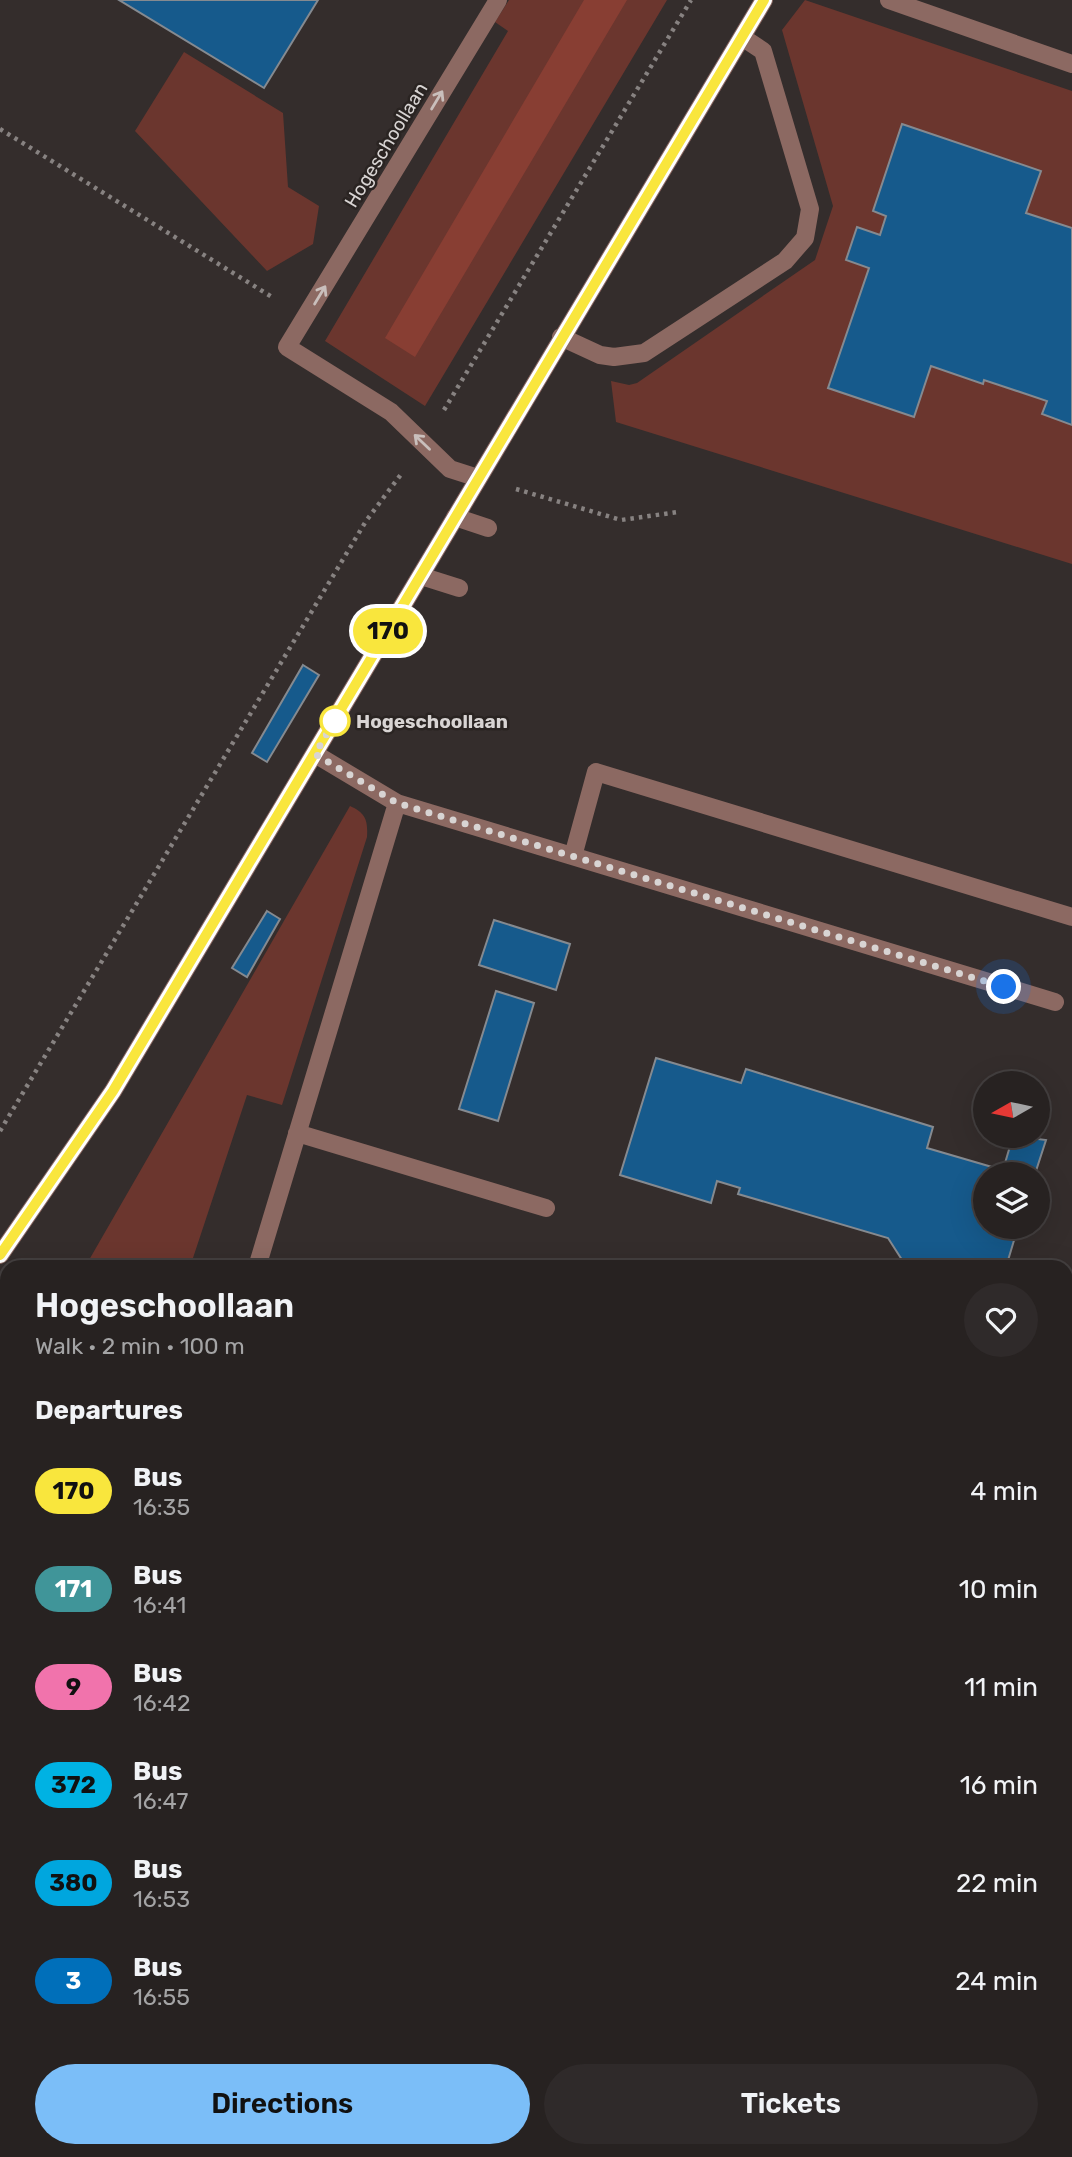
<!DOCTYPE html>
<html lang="en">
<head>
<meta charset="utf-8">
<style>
  :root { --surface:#272221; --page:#2f2a2a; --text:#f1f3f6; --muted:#a4a4a5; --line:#433f3f; --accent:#7bbef8 }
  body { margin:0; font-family:Rubik,sans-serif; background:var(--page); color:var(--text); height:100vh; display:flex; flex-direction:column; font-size:26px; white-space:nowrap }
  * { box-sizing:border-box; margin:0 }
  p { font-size:23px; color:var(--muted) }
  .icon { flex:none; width:38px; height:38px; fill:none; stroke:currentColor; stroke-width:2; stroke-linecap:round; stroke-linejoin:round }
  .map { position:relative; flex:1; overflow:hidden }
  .details { position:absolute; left:0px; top:1260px; width:1073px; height:898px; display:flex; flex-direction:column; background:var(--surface); border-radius:21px 21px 0 0; box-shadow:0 7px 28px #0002,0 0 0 2px var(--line) }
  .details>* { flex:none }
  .badge { padding:0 14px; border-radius:23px; font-size:24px; line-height:46px }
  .needle { width:46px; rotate:261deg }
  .buttons { position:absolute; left:973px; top:1071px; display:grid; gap:14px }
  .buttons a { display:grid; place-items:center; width:77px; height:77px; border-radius:50%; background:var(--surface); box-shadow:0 7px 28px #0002,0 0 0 2px var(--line); font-size:35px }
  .you { position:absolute; width:35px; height:35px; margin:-18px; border:5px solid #fff; border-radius:50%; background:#1a73e8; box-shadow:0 0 0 10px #1a73e833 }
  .map>.badge { position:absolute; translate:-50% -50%; box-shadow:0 0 0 4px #fff }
  h2 { padding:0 35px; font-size:26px; line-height:63px }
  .round { display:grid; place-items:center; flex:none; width:74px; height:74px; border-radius:37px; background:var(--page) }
  .overview { display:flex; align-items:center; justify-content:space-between; height:119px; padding:0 35px }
  h1 { font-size:33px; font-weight:600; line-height:52px }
  .cta { display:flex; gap:14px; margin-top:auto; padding:14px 35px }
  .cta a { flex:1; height:80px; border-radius:42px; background:var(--accent); color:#111; font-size:28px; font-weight:600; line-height:80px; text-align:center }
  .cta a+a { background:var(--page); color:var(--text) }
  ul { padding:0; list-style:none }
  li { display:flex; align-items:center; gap:21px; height:98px; padding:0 35px }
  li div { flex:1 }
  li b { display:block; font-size:26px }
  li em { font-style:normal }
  li .badge { min-width:77px; font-weight:700; text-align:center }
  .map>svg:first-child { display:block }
  .green { fill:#6b362e }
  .water { fill:#883e33 }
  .building { fill:#165a8c; stroke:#858a90; stroke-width:2 }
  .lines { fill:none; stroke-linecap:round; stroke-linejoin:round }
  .path { stroke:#878281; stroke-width:4.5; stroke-dasharray:3.5 5; stroke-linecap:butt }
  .minor { stroke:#8c6962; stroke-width:18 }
  .oneway { stroke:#c9bfbc }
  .line-casing { stroke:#fff; stroke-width:16 }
  .line { stroke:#f9e63d; stroke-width:10 }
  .walk { stroke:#d8d4d3; stroke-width:7; stroke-dasharray:0 12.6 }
  .stop-dot { fill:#fff; stroke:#f9e63d; stroke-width:3.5 }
  .labels { text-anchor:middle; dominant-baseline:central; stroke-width:5; stroke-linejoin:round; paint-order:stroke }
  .street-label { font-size:19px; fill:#d8d4d3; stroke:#2a2422 }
  .stop-label { font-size:19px; font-weight:bold; fill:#d8d4d3; stroke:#2a2422; text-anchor:start }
</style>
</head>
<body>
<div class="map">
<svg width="1072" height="2157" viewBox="0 0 1072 2157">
  <rect width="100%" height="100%" fill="#342d2c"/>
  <path class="green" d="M509 0H667L425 406 325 341 508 31 495 22Z
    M805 0 1072 91V564L616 422 611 381 629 385 637 383 815 260 833 206 782 30Z
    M184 52 283 113 288 187 319 206 313 244 267 271 135 131Z
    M350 806C366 813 368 821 367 837L282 1105 247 1095 190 1267H85Z
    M7 1403V1534L0 1530V1415Z
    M1072 1810V1957L1066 1955V1831Z"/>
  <path class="water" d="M584 0H627L415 357 385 338Z
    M7 1990V2074L0 2063V1991Z"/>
  <path class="building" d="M119 0H318L264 88Z
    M902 124 1041 171 1026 213 1072 228V425L1042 414 1047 401 984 380 983 384 931 366 914 417 828 388 869 268 846 260 857 227 880 235 886 216 873 211Z
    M303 665 319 675 267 762 252 753Z
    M267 911 280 919 247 977 232 968Z
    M494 920 570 944 556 990 479 965Z
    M496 991 534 1003 498 1121 459 1109Z
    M656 1058 741 1083 746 1069 933 1127 927 1148 1016 1174H985V1227H1018L1006 1267H901L904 1263 888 1238 738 1194 740 1188 717 1181 711 1203 620 1175Z
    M1013 1136 1046 1140 1035 1174 1003 1170Z
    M837 2151H883L899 2156 835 2157Z"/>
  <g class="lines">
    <path class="path" d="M0 129 272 297
      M444 410 691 0
      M516 489 621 520 678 512
      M0 1131 366 521 402 473
      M0 1563 7 1566
      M0 1803 7 1804
      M1066 1986 1072 1988"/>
    <path class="minor" d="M889 0 1072 64
      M561 337 600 355 614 357 644 353 785 261 805 238 810 209 763 51 742 37
      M478 478 450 469 391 412 287 347 498 0
      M455 517 488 528
      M421 576 459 588
      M397 803 1055 1002
      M573 856 596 772 1072 917
      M297 1133 546 1208
      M0 1255 113 1091 764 0
      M257 1267 397 803 315 754
      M1066 1333 1072 1335
      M0 1666 7 1668
      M1066 1752 1072 1732
      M1066 2047 1072 2049
      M1066 2125 1072 2105
      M1056 2157 1058 2151"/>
  </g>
  <defs><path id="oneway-shaft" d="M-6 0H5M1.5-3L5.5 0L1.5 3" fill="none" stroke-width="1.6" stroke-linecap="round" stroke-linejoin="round" transform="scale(1.75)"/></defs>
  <g class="oneway">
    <use href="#oneway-shaft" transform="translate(437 100) rotate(-59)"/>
    <use href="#oneway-shaft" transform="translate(320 295) rotate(-59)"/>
    <use href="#oneway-shaft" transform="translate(422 442) rotate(-136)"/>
  </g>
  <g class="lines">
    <defs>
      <path id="line" d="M0 1255 113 1091 764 0"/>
    </defs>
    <use href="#line" class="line-casing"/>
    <use href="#line" class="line"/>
    <path class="walk" d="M335 721 337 717 315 754 397 803 1004 987"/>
  </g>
  <circle class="stop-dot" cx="335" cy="721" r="14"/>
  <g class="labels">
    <g class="street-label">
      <text transform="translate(386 145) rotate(-59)">Hogeschoollaan</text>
    </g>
    <g class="stop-label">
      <text x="356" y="721">Hogeschoollaan</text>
    </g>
  </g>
</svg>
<div class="buttons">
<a><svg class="needle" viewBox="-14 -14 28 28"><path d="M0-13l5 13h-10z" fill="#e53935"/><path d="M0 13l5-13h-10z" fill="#a4a4a5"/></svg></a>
<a><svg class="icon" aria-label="layers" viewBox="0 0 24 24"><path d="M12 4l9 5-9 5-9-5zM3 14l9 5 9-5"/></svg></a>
</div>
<div class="you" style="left:1004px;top:987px"></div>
<b class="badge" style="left:388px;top:631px;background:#f9e63d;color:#111">170</b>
<section class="details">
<div class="overview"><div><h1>Hogeschoollaan</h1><p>Walk · 2 min · 100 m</p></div><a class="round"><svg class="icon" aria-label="heart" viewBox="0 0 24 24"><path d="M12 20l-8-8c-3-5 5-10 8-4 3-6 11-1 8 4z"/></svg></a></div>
<h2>Departures</h2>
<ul>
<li><span class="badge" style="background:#f9e63d;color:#111">170</span><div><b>Bus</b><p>16:35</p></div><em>4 min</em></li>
<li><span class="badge" style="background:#409599;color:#fff">171</span><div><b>Bus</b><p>16:41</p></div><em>10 min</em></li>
<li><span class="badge" style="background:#f173ac;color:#111">9</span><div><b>Bus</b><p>16:42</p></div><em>11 min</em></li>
<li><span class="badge" style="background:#00b2e3;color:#111">372</span><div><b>Bus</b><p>16:47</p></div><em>16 min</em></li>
<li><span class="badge" style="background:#00a6de;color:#111">380</span><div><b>Bus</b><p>16:53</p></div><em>22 min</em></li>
<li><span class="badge" style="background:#006fba;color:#fff">3</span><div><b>Bus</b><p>16:55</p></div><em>24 min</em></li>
</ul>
<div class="cta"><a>Directions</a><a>Tickets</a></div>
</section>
</div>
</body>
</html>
